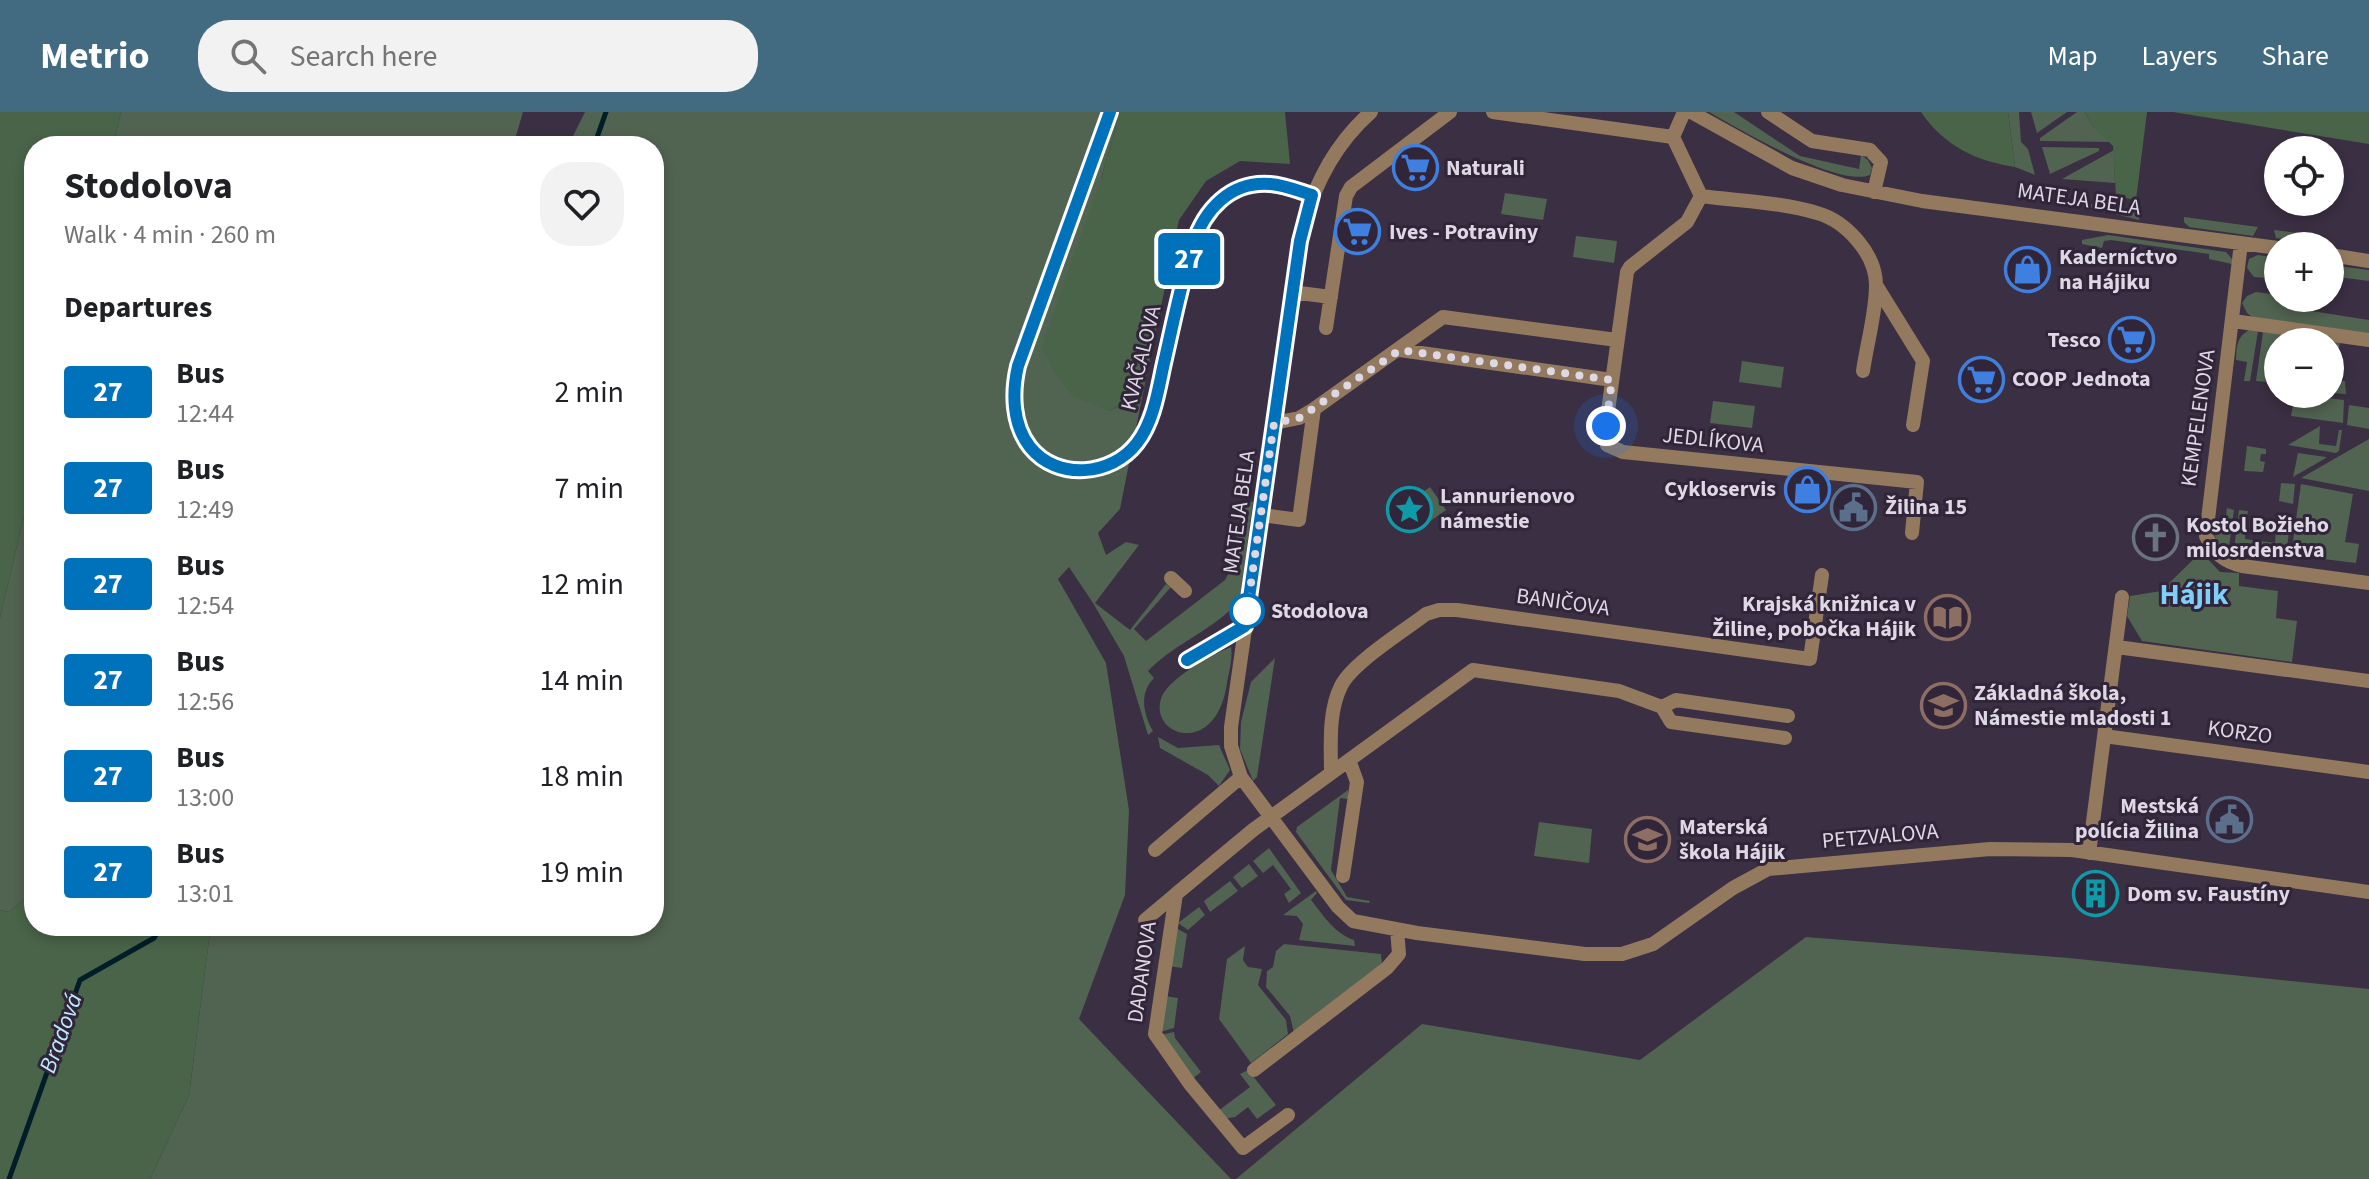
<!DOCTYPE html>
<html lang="en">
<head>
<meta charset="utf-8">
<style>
  :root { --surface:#fff; --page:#f2f2f2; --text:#202124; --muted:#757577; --accent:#426a81 }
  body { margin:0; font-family:"Source Sans 3",sans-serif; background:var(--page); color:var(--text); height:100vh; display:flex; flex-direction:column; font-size:30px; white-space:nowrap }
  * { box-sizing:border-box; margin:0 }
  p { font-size:26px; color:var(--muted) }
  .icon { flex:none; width:44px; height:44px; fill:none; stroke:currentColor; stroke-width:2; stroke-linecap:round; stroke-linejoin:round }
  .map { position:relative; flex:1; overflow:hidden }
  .sheet { position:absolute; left:24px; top:24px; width:640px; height:800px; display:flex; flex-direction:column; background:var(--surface); border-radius:32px; box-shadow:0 4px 12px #0003 }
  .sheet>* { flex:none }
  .badge { padding:0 16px; border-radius:6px; font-size:28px; line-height:52px }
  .tools { position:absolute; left:2264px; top:24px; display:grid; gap:16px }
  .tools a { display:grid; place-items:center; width:80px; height:80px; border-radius:50%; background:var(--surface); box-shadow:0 4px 12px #0003; font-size:40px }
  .you { position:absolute; width:40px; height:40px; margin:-20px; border:6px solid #fff; border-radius:50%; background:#1a73e8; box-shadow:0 0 0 12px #1a73e833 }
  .map>.badge { position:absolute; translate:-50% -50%; box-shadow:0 0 0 4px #fff }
  h2 { padding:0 40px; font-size:30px; line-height:72px }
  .round { display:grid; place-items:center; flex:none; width:84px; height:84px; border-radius:32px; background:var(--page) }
  .head { display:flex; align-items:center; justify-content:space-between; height:136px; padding:0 40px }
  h1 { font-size:38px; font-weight:700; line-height:60px }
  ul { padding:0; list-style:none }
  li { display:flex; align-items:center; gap:24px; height:96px; padding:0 40px }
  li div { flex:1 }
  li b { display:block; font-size:30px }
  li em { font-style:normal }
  li .badge { min-width:88px; font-weight:700; text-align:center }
  header { display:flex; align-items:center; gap:48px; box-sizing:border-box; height:112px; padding:0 40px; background:var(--accent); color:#fff }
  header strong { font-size:38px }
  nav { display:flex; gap:44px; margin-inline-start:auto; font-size:28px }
  .search { width:560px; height:72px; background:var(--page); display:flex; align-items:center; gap:20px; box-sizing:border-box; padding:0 28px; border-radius:32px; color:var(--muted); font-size:30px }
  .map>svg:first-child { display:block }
  .green { fill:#516351 }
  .forest { fill:#496449 }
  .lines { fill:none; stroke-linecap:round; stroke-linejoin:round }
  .stream { stroke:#001d28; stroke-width:5 }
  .minor { stroke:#937a5e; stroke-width:14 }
  .line-casing { stroke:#fff; stroke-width:18 }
  .line { stroke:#0072bc; stroke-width:12 }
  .walk { stroke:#ded7e4; stroke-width:8; stroke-dasharray:0 14.4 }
  .stop-dot { fill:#fff; stroke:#0072bc; stroke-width:4 }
  .labels { text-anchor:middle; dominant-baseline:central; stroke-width:6; stroke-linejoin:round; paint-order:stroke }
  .poi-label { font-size:22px; font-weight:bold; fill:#ded7e4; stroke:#312539; text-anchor:start }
  .street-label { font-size:22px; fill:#ded7e4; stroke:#312539 }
  .stop-label { font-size:22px; font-weight:bold; fill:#ded7e4; stroke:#312539; text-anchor:start }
  .water-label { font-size:24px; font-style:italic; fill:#c0ebfc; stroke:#312539 }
  .district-label { font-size:30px; font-weight:bold; fill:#80cffb; stroke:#312539 }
</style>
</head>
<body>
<header>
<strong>Metrio</strong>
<div class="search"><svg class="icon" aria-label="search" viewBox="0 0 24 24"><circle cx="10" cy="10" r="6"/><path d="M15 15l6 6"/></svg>Search here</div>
<nav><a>Map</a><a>Layers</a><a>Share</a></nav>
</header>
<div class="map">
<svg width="2369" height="1067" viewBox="0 0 2369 1067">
  <rect width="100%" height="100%" fill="#3b2f43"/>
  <path class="green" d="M121 0H523L513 34H113Z
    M585 0H1120L1101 67 1109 299 1143 281 1120 397 1098 421 1106 443 1126 430 1139 433 1095 491 1130 518 1166 472 1171 475 1134 517 1146 529 1225 468 1233 453 1241 392 1245 389 1253 390 1238 500 1229 499C1204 522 1172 534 1148 559L1154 566C1139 581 1143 602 1153 619L1148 623 1124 544 1093 491 1069 455 1058 467 1106 551 1129 698 1125 783 1079 907 1231 1067H150L189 983 210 820 207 814H654V34H568Z
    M1709 0H1734L1800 44 1859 57 1861 43 1868 48 1872 56 1870 63C1839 76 1739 17 1709 0Z
    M2008 0H2019L2021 30 2028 37 2035 63 2015 55Z
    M2031 0H2067L2037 21Z
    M2077 0H2085L2092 13 2110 30 2040 29V26Z
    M2042 35 2099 36V39L2050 62Z
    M2114 38 2115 71 2062 67Z
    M1505 81 1547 87 1543 108 1501 102Z
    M2083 91 2141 99 2139 108 2083 94Z
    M2184 105 2258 115 2253 124 2189 115 2184 110Z
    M2274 118 2314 123 2313 129 2310 131 2276 126Z
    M2108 123 2226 140 2232 147V152L2209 147V142L2111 128 2104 129 2102 136 2082 132V128Z
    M1576 124 1617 129 1614 151 1573 145Z
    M2258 143 2278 146V156L2268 155 2266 166 2254 165 2247 156 2249 147Z
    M2330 153 2369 158V169L2330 164Z
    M2256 180 2278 183V186H2293L2292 196 2369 208V223L2253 206 2247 201 2242 191 2247 184Z
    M2249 218 2258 219 2250 269H2244L2247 250 2236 248C2237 234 2236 226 2249 218Z
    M2263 220 2306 226V230H2278V271L2256 269Z
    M2311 226 2340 231 2334 268 2345 269 2346 282 2330 281V230H2310Z
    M1742 249 1784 255 1781 276 1739 270Z
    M2295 282 2344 288 2343 311 2291 304Z
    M1713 289 1755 294 1752 316 1710 311Z
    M2349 293 2369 296V317L2347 313Z
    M2320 314 2319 332 2336 334 2339 318H2342L2339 339 2336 341 2288 333Z
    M2369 327V379L2301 366Z
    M2247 334 2266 337V342H2261L2260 349 2265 350 2263 360 2244 359Z
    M2298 341 2326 345V346L2293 365Z
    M34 361V779L9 800 0 798V506Z
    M2281 371 2295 372 2293 392 2279 389Z
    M2301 372 2353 382 2345 430 2359 432 2356 451 2291 443Z
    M1430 375 1446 398 1422 415 1406 392Z
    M2227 396 2234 398 2228 442C2217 434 2212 423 2214 409L2225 411Z
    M2239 398 2248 399 2247 406 2242 405V413L2246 414 2245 427 2275 431 2277 404 2291 406 2286 442 2244 437 2242 448 2233 445Z
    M2201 440 2220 460 2239 461V474L2278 479 2276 506 2297 509 2292 550 2142 529 2127 504 2130 484 2161 479Z
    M1231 535C1233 546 1229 559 1227 571 1216 648 1146 623 1162 584 1171 565 1212 543 1231 535Z
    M1275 546 1257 665 1253 669 1240 637 1241 610 1251 570Z
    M1158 625 1178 636 1219 633 1230 658 1219 674 1208 663 1160 636Z
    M1348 678V687L1340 686 1331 758 1347 785 1370 789 1369 791 1346 788 1296 720 1297 715Z
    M1539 710 1592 717 1589 751 1534 744Z
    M1269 736 1301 781 1289 791 1284 782 1291 777 1273 753 1263 761 1253 749Z
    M1249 752 1258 764 1242 776 1233 765Z
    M1230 769 1238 779 1210 800 1204 789Z
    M1316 779 1317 781 1311 788C1323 803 1335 822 1354 828L1355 834 1299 828 1303 812 1297 804 1283 803Z
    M1199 795 1205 803 1188 818 1178 811Z
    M1174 815 1187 822 1182 856 1168 854Z
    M1806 825 2069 846 2369 877V1067H1236L1422 912 1640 948Z
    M1284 832 1381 842 1382 852 1294 921 1290 904 1266 875 1267 859 1273 855 1276 839Z
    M1245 834 1243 848 1248 855 1262 857 1258 873 1286 908 1288 922 1251 951 1219 907 1227 847Z
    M1165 884 1178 886 1174 916 1160 920Z
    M1174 920 1175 926 1201 960 1192 967 1160 923Z
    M1248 958 1276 993 1257 1007 1248 995 1235 1005 1223 1007 1218 999 1250 975 1240 962Z"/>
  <path class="forest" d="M0 0H121L113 34H34V361L0 506Z
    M1120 0H1285L1290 52 1240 49 1206 69 1179 108 1143 281 1109 299 1073 284 1055 261 1042 235 1101 67Z
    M1921 0H2008L2015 55C1976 49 1944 34 1921 0Z
    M2085 0H2147L2136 88 2116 84 2113 34 2092 13Z
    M2173 0H2369V32Z
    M34 779V814H207L210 820 189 983 150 1067H0V798L9 800Z"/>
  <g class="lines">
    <path class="stream" d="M594 34 606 0
      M9 1067 80 868 154 826 161 814"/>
    <path class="minor" d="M1110 0 1018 254C1007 303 1024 359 1084 358 1102 358 1121 350 1133 337 1149 318 1154 294 1160 270 1171 222 1184 126 1216 92 1243 62 1279 74 1312 83
      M1371 0C1336 31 1317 68 1303 112L1231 615V634L1241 665 1338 795 1353 809 1417 821 1585 842H1622L1653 832 1733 776 1768 757 1990 737 2072 738 2369 780
      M1493 0 1673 25
      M1691 0 1792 56 1842 73 1922 89 2278 136
      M1768 0 1812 29 1870 38 1881 50 1874 80
      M1673 25 1701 84
      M1673 25 1684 0
      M2241 131 2206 424C2215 442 2223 449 2242 454L2369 471
      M2330 143 2369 149
      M1876 173 1923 249 1913 313
      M1292 180 1331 185
      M2233 209 2369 228
      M1326 216 1346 84 1351 75 1450 0
      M1400 238 1612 268
      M1863 259C1867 231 1876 201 1876 173 1876 142 1846 109 1817 101 1780 90 1739 89 1701 84L1687 110 1630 155 1627 160 1606 314 1607 333 1623 340 1917 370 1912 421
      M1274 311 1299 306 1314 297 1443 205 1617 228
      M1261 403 1299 408 1314 297
      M1171 466 1185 479
      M2117 535 2369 569
      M1662 595 1671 610 1785 626
      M2104 624 2369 660
      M1331 661C1331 633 1328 600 1341 574 1352 551 1404 519 1426 502L1439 498H1457L1810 547 1822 463
      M1155 738 1241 665
      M2089 741 2122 485
      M1343 764 1357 670 1349 648
      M1145 808 1176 782
      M1254 958 1387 856 1399 842 1397 817
      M1288 1003 1243 1036 1190 972 1155 922 1176 782 1253 718 1473 558 1619 579 1662 595 1676 588 1788 604"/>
  </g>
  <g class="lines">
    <defs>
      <path id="line" d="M1110 0 1018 254C1012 280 1012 312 1030 335 1057 369 1112 364 1137 331 1154 309 1158 278 1164 251 1173 212 1181 171 1193 133 1204 98 1230 69 1270 72 1284 73 1299 79 1312 83L1300 129 1245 514 1187 548"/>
    </defs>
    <use href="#line" class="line-casing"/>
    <use href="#line" class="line"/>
    <path class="walk" d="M1247 499 1274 311 1299 306 1400 238 1612 268 1606 314"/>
  </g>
  <defs>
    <symbol id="supermarket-ring" viewBox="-11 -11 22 22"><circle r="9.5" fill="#312539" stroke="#3f7fe0" stroke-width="1.5"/><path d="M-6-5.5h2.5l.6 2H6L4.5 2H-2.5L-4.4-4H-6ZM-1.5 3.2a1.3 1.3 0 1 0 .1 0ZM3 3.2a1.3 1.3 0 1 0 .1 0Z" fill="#3f7fe0"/></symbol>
    <symbol id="shop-ring" viewBox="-11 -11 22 22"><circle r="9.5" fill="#312539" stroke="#3f7fe0" stroke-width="1.5"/><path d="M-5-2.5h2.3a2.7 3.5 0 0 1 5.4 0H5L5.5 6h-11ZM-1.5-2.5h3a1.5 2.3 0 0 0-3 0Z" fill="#3f7fe0"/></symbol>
    <symbol id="civic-ring" viewBox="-11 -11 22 22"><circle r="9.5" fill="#312539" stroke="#5c6f8a" stroke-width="1.5"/><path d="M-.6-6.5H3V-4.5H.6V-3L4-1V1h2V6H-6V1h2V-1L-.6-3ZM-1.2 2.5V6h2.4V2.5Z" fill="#5c6f8a"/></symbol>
    <symbol id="sight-ring" viewBox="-11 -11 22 22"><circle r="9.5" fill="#312539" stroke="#0f9aa8" stroke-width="1.5"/><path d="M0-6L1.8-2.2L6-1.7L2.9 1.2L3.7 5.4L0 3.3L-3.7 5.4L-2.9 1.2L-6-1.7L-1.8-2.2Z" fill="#0f9aa8"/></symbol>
    <symbol id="church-ring" viewBox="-11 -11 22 22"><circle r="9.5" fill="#312539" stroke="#6b7280" stroke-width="1.5"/><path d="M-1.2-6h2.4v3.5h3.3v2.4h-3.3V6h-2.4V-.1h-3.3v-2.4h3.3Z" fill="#6b7280"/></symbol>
    <symbol id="library-ring" viewBox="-11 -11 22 22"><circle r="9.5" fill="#312539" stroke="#8d6e63" stroke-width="1.5"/><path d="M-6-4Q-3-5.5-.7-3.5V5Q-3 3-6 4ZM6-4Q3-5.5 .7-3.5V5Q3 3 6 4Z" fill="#8d6e63"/></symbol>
    <symbol id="school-ring" viewBox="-11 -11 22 22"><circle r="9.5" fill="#312539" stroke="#8d6e63" stroke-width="1.5"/><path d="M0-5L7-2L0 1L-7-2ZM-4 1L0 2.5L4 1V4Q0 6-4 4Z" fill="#8d6e63"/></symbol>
    <symbol id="building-ring" viewBox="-11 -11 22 22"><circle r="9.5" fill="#312539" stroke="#0f9aa8" stroke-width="1.5"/><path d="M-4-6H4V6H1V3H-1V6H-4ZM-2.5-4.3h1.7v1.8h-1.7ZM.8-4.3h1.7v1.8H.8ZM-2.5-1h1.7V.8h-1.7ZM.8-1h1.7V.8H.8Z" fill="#0f9aa8"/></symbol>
  </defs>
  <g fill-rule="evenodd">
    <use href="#supermarket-ring" x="1390" y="30" width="51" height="51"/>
    <use href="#supermarket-ring" x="1332" y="94" width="51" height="51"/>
    <use href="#shop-ring" x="2002" y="132" width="51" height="51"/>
    <use href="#supermarket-ring" x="2106" y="202" width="51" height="51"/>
    <use href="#supermarket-ring" x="1956" y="242" width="51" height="51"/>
    <use href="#shop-ring" x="1782" y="352" width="51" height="51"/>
    <use href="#civic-ring" x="1828" y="370" width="51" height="51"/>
    <use href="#sight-ring" x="1384" y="372" width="51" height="51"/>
    <use href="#church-ring" x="2130" y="400" width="51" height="51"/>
    <use href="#library-ring" x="1922" y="480" width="51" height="51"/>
    <use href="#school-ring" x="1918" y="568" width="51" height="51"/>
    <use href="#civic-ring" x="2204" y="682" width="51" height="51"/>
    <use href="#school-ring" x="1622" y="702" width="51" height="51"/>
    <use href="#building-ring" x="2070" y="756" width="51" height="51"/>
  </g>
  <circle class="stop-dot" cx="1247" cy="499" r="16"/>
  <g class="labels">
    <g class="poi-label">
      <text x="1446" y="56">Naturali</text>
      <text x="1389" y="120">Ives - Potraviny</text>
      <text x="2059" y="145">Kaderníctvo<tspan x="2059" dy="25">na Hájiku</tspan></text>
      <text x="2101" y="228" text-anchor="end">Tesco</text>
      <text x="2012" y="267">COOP Jednota</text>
      <text x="1776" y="377" text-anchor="end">Cykloservis</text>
      <text x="1440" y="384">Lannurienovo<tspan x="1440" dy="25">námestie</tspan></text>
      <text x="1885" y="395">Žilina 15</text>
      <text x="2186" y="413">Kostol Božieho<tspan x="2186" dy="25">milosrdenstva</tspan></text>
      <text x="1916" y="492" text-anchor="end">Krajská knižnica v<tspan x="1916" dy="25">Žiline, pobočka Hájik</tspan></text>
      <text x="1974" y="581">Základná škola,<tspan x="1974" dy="25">Námestie mladosti 1</tspan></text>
      <text x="2199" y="694" text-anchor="end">Mestská<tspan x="2199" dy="25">polícia Žilina</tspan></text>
      <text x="1679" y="715">Materská<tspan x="1679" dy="25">škola Hájik</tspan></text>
      <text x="2127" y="782">Dom sv. Faustíny</text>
    </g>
    <g class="street-label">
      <text transform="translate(2079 87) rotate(8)">MATEJA BELA</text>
      <text transform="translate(1141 246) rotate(-76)">KVAČALOVA</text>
      <text transform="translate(2198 306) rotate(-82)">KEMPELENOVA</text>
      <text transform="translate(1713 328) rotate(6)">JEDLÍKOVA</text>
      <text transform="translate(1239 400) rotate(-82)">MATEJA BELA</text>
      <text transform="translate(1563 490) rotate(8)">BANIČOVA</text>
      <text transform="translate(2240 620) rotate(8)">KORZO</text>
      <text transform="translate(1880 724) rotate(-5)">PETZVALOVA</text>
      <text transform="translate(1142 860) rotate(-82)">DADANOVA</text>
    </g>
    <g class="stop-label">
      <text x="1271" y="499">Stodolova</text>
    </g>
    <g class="water-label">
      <text transform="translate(61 921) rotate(-70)">Bradová</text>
    </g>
    <g class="district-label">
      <text x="2194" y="482">Hájik</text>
    </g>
  </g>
</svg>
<div class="tools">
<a><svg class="icon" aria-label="locate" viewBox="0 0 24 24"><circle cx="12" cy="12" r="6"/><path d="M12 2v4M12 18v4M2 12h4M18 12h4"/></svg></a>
<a>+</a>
<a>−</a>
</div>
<div class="you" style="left:1606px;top:314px"></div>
<b class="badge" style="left:1189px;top:147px;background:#0072bc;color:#fff">27</b>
<section class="sheet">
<div class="head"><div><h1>Stodolova</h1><p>Walk · 4 min · 260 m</p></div><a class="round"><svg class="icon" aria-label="heart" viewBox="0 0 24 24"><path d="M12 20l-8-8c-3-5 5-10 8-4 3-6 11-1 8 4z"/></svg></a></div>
<h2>Departures</h2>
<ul>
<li><span class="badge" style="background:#0072bc;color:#fff">27</span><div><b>Bus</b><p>12:44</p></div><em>2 min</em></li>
<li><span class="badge" style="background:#0072bc;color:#fff">27</span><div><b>Bus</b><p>12:49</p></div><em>7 min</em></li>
<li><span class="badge" style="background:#0072bc;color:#fff">27</span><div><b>Bus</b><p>12:54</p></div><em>12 min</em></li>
<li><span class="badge" style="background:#0072bc;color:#fff">27</span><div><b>Bus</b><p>12:56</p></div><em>14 min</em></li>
<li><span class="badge" style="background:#0072bc;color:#fff">27</span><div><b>Bus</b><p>13:00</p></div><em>18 min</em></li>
<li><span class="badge" style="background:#0072bc;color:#fff">27</span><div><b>Bus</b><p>13:01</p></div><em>19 min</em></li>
</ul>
</section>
</div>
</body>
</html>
